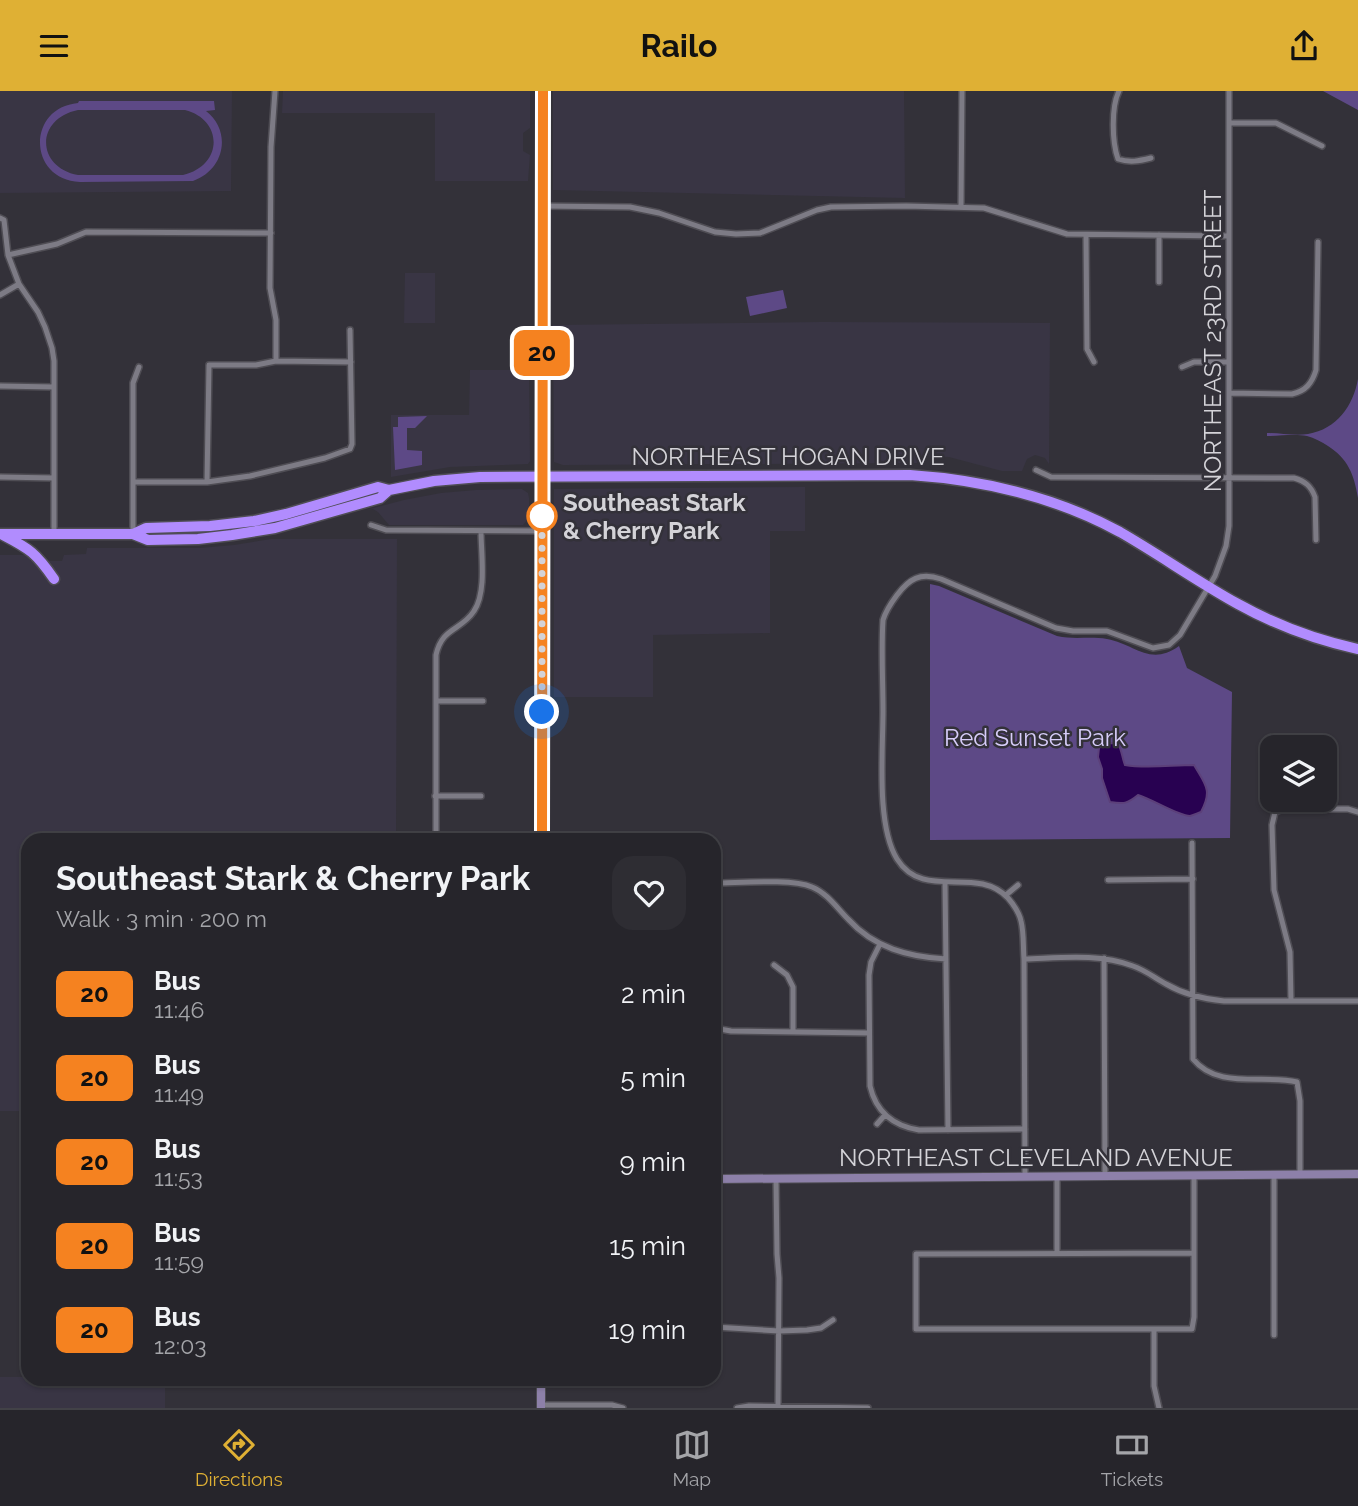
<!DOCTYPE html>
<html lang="en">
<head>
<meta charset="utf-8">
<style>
  :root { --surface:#26252b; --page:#2e2d33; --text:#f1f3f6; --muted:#a4a5a9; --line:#424247; --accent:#dfb034 }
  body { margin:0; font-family:Raleway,sans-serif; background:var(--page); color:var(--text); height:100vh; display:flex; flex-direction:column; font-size:26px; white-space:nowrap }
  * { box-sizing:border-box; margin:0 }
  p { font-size:23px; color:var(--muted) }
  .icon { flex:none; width:38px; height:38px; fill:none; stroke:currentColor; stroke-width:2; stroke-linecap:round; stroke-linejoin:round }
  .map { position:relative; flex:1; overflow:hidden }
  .details { position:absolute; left:21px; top:742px; width:700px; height:553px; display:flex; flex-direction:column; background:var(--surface); border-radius:21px; box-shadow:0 2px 5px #0004,0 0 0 2px var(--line) }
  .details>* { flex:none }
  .badge { padding:0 14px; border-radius:10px; font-size:24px; line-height:46px }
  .controls { position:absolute; left:1260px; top:644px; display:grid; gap:14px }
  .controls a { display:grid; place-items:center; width:77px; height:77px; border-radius:14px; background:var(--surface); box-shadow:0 2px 5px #0004,0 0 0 2px var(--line); font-size:35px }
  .you { position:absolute; width:35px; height:35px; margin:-18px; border:5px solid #fff; border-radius:50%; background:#1a73e8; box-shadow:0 0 0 10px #1a73e833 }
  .map>.badge { position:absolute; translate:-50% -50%; box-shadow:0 0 0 4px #fff }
  .round { display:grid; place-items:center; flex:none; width:74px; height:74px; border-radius:21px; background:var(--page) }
  .overview { display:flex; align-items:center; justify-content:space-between; height:119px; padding:0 35px }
  h1 { font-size:33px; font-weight:700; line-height:52px }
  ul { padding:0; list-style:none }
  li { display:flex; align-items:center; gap:21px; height:84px; padding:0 35px }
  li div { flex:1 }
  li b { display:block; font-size:26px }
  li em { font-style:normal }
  li .badge { min-width:77px; font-weight:700; text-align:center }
  header { display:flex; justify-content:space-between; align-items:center; height:91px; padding:0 35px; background:var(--accent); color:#111; font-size:32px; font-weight:700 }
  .menu { display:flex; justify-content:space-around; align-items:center; height:98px; border-top:2px solid var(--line); background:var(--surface); font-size:19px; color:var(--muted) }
  .menu a { display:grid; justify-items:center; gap:4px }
  .menu .on { color:var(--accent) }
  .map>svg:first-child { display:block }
  .built { fill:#393544 }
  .green { fill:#5d4986; fill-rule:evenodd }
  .water { fill:#280151; stroke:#5c407a; stroke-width:2 }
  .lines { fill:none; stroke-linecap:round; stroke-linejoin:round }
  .street-casing { stroke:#4f4d54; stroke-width:8 }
  .secondary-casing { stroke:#4f4d54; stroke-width:10 }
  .highway-casing { stroke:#4f4d54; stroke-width:13 }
  .street { stroke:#7d7b85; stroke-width:5 }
  .secondary { stroke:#8d80a9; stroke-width:8 }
  .highway { stroke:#b18cfe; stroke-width:10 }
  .line-casing { stroke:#fff; stroke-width:16 }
  .line { stroke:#f58220; stroke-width:10 }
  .walk { stroke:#d4d3d8; stroke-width:7; stroke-dasharray:0 12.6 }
  .stop-dot { fill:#fff; stroke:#f58220; stroke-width:3.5 }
  .labels { text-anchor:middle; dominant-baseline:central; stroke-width:5; stroke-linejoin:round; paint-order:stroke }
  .street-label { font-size:24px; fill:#d4d3d8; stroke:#333139 }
  .stop-label { font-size:24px; font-weight:bold; fill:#d4d3d8; stroke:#333139; text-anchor:start }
  .park-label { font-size:24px; fill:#d7ccf9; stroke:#333139 }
</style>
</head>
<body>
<header><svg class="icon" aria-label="menu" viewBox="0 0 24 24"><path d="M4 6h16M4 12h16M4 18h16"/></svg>Railo<svg class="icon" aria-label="share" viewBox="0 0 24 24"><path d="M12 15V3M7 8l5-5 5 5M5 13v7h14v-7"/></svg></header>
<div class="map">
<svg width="1358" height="1317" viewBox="0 0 1358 1317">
  <rect width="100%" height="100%" fill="#333139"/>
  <path class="built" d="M0 0H232L231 100 0 102Z
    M283 0H530V37L523 42V60L530 64 528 90H435V22H282Z
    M553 0H904L905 107 553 99Z
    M405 182H435V232H404Z
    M822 231 1050 232 1049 373 1045 367 1035 364 1027 368 1022 380H1002L949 366 918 365 917 372 563 374 554 371 553 234Z
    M470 279H529L530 370 528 373 450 376 391 386V324H469Z
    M805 396V440H770V542L653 544V606H554V398Z
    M522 398 528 402 529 407V427L523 434H389L378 421 373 418 366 419 404 409 441 402 476 399Z
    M271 448H397L396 749H28V1020H0V464H25L30 467V470H62L64 464 86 463 87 457H200L234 454Z
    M0 1286H28V1288H165V1317H0Z"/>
  <path class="green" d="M1323 0H1358V19Z
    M79 10H214L215 19 206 20C232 40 225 79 193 90L80 91C28 89 26 17 78 12ZM78 19H185C224 29 223 75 183 84H78C36 76 35 28 78 19Z
    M783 199 787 217 750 225 746 206Z
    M1358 288V407C1354 383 1348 368 1328 355 1322 351 1314 347 1307 345 1295 343 1280 345 1267 345V342C1280 342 1295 345 1308 343 1337 338 1353 315 1358 288Z
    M427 325 415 337H407V359L422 360V374L395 379 393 336H398V326Z
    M930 493 939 495 1057 545C1074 549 1090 545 1107 548 1135 553 1150 576 1179 555L1187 577 1232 601 1230 747 930 749Z"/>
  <path class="water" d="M1112 652 1118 653C1122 659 1122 667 1125 674 1146 678 1172 674 1194 674 1205 693 1213 699 1201 721 1198 722 1194 724 1190 725 1178 725 1152 708 1138 704 1127 713 1124 713 1110 711L1102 687V678L1098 666 1099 657 1104 653Z"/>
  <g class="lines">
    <defs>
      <path id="street" d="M275 0 271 56 270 197 276 229V270
        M1119 0C1111 16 1112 51 1118 68 1130 72 1139 70 1151 67
        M1229 32H1276L1322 55
        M543 115 630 116 659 122 715 141 736 143 760 142 817 119 831 116 906 115 984 117 1067 143 1229 145
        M961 116 962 0
        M0 127 4 129 8 164 19 193 38 221 45 236 52 257 54 270V443
        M1086 144 1087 258 1094 271
        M1159 144V191
        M8 164 57 153 86 141 271 142
        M0 204 19 193
        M1182 276 1194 271H1229
        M0 295 54 296
        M1229 302 1292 303C1306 300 1312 292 1316 279L1318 151
        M1036 379 1051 386 1294 387C1305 390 1311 395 1315 406L1316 449
        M0 386 54 387
        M133 391H207L250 385 325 367 350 358 352 353 350 239
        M207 391 209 274H256L276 270 351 271
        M371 434 386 439 542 440
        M133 443V292L139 276
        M436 610H483
        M435 705H481
        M436 749V564C442 536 461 540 474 520 487 501 481 462 481 440
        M1192 752 1193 968C1218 999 1263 983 1297 991L1300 1010V1084
        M1108 789 1193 788
        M714 792C738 792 791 787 812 796 827 802 837 817 848 828 874 857 909 866 946 868
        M945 792 948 1039
        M1006 804 1018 794
        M880 853 871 871 869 884 870 995C876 1021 894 1035 919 1039L1025 1038
        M1104 867 1105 1085
        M1024 868C1060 867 1098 862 1133 875 1145 879 1155 887 1166 893 1185 904 1203 908 1224 910H1358
        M774 874 787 884 793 896V940
        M1291 910 1290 861 1274 799 1272 734 1275 721 1283 718H1348L1358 721
        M714 937 731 940 869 942
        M877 1033 885 1024
        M1274 1084V1244
        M1057 1085V1162
        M1025 1086 1024 868C1023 855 1024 842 1021 830 1019 821 1014 814 1008 807 976 773 924 811 897 768 876 734 883 660 883 620 883 590 881 559 883 529 886 519 891 512 897 504 909 488 920 481 941 488L1056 537 1073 540H1107L1153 557 1169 554 1180 544 1215 485 1226 455 1229 435V0
        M776 1088 777 1163 779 1187 778 1315
        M1193 1162 916 1163V1238H1192L1194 1226V1084
        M714 1236 779 1240 807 1239 821 1237 833 1229
        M1154 1238V1295L1159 1317
        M541 1314H612L623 1317
        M737 1317 749 1315 868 1317"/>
      <path id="secondary" d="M542 749 543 0
        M714 1088 1358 1083
        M541 1317V1288"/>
      <path id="highway" d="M0 443H133L148 449 198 448 232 444 275 437 380 407 389 399
        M133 443 146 437 210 435 254 430 286 423 378 396 389 399 434 390 480 386 910 384C984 389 1054 405 1120 441 1160 464 1198 491 1238 513 1276 534 1316 549 1358 558
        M3 444C30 458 36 462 54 488"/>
    </defs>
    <use href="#street" class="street-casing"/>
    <use href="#secondary" class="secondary-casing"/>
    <use href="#highway" class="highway-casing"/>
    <use href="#street" class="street"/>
    <use href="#secondary" class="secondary"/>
    <use href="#highway" class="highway"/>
  </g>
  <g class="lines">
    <defs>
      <path id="line" d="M542 749 543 0"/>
    </defs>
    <use href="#line" class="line-casing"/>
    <use href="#line" class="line"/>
    <path class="walk" d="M542 621V419V425"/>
  </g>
  <circle class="stop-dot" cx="542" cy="425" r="14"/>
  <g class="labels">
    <g class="street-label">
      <text transform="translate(1212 250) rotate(-90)">NORTHEAST 23RD STREET</text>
      <text x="788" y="365">NORTHEAST HOGAN DRIVE</text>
      <text x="1036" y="1066">NORTHEAST CLEVELAND AVENUE</text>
    </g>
    <g class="stop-label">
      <text x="563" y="411">Southeast Stark<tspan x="563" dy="28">&amp; Cherry Park</tspan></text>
    </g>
    <g class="park-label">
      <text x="1035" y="646">Red Sunset Park</text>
    </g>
  </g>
</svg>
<div class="controls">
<a><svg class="icon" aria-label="layers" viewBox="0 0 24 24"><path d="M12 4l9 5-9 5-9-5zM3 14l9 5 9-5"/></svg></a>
</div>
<div class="you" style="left:542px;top:621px"></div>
<b class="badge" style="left:542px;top:262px;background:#f58220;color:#111">20</b>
<section class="details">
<div class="overview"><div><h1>Southeast Stark &amp; Cherry Park</h1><p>Walk · 3 min · 200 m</p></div><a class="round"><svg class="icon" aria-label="heart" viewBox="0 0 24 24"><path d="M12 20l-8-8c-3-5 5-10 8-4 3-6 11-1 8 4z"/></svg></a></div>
<ul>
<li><span class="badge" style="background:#f58220;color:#111">20</span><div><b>Bus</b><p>11:46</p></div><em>2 min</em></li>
<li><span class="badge" style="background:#f58220;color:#111">20</span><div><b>Bus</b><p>11:49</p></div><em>5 min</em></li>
<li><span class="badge" style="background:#f58220;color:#111">20</span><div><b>Bus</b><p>11:53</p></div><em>9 min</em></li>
<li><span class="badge" style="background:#f58220;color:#111">20</span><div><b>Bus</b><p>11:59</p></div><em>15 min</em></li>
<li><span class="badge" style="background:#f58220;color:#111">20</span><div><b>Bus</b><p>12:03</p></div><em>19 min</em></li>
</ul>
</section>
</div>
<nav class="menu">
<a class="on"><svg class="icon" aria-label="directions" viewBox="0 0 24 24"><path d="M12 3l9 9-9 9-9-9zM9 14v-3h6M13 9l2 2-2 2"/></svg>Directions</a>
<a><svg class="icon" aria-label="map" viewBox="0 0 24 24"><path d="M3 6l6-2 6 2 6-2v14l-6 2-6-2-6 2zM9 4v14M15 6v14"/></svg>Map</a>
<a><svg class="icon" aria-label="tickets" viewBox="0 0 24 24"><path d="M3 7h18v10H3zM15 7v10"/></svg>Tickets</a>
</nav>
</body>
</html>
